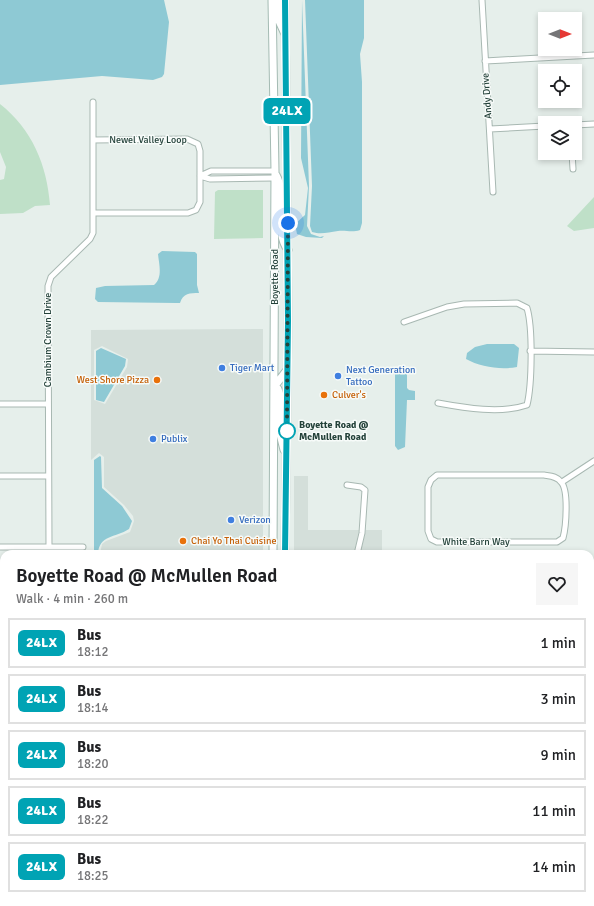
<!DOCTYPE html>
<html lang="en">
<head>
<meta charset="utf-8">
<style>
  :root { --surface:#fff; --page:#f6f6f6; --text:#202124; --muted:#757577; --line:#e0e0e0 }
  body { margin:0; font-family:Signika,sans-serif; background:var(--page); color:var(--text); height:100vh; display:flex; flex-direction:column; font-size:15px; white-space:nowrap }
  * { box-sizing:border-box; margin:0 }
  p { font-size:13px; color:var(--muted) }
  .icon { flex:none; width:22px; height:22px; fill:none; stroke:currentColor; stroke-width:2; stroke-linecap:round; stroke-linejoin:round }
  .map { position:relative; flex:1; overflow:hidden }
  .sheet { position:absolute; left:0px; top:550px; width:594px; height:356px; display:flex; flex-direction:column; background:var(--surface); border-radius:12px 12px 0 0; box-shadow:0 2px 6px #0003 }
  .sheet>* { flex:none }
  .badge { padding:0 8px; border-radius:6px; font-size:14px; line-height:26px }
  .needle { width:26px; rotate:90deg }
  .controls { position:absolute; left:538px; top:12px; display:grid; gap:8px }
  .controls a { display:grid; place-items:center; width:44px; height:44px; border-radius:0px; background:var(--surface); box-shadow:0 2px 6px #0003; font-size:20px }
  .you { position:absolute; width:20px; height:20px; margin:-10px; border:3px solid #fff; border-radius:50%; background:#1a73e8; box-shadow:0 0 0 6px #1a73e833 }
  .map>.badge { position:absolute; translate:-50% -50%; box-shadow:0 0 0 2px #fff }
  .round { display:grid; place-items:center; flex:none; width:42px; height:42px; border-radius:0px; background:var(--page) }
  .overview { display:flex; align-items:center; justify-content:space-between; height:68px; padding:0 16px }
  h1 { font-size:19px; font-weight:600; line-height:30px }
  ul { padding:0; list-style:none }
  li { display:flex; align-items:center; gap:12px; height:50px; margin:0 8px 6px; padding:0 8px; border:2px solid var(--line); border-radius:0px }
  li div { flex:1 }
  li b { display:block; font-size:15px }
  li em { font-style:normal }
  li .badge { min-width:44px; font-weight:700; text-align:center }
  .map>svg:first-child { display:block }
  .built { fill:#d4dfda; fill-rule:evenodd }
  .green { fill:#bfe0c8 }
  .water { fill:#8ec9d4 }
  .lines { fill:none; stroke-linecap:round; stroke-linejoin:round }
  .minor-casing { stroke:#a8b8b2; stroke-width:7 }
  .tertiary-casing { stroke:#a8b8b2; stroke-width:8 }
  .secondary-casing { stroke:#a4bbb3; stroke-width:9 }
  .minor { stroke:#fff; stroke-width:5 }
  .tertiary { stroke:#fff; stroke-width:6 }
  .secondary { stroke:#fff; stroke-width:7 }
  .line-casing { stroke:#fff; stroke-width:9 }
  .line { stroke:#00a3b4; stroke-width:6 }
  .walk { stroke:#24423a; stroke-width:4; stroke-dasharray:0 7.2 }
  .shop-dot { fill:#3f7fe0; stroke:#f7fbf9; stroke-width:1.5 }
  .food-dot { fill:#e8710a; stroke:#f7fbf9; stroke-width:1.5 }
  .stop-dot { fill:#fff; stroke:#00a3b4; stroke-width:2 }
  .labels { text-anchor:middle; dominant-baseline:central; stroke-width:3; stroke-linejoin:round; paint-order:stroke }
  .street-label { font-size:10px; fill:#24423a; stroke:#f7fbf9 }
  .shop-label { font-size:10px; fill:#366cbe; stroke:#f7fbf9; text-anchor:start }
  .food-label { font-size:10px; fill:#c56008; stroke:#f7fbf9; text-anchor:start }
  .stop-label { font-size:10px; font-weight:bold; fill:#24423a; stroke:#f7fbf9; text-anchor:start }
</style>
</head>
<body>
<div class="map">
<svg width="594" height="906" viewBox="0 0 594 906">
  <rect width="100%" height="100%" fill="#e6efeb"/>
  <path class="built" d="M263 329V554H100L102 544 106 541 130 532 134 521 133 516 124 505 104 487V457L99 453 91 460V554V330ZM102 346 128 359 127 367 105 404 94 400V350Z
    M294 476H308V530H359L354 554H294Z
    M366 530H382V554H360Z"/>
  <path class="green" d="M0 104C32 129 47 165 50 205L35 206 23 213 0 214V180L4 179 6 167 0 152Z
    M218 190H263V238L214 239 215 192Z
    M594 197V228L574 231 567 226Z
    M0 603H4V902H163L170 904H241L243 902H253V906L105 904V906H0Z
    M283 902H419V906H283Z"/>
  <path class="water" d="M0 0H164L169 22 164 74 162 77 153 80 102 76 0 85Z
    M302 0 309 186 307 226 311 234 320 237 324 236 322 238 306 237 297 234 295 224 305 215 308 188 301 158Z
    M305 0H364V38L360 54 362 82V223L360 230C352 233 346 230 338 231 328 232 322 235 312 232L310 226 312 186Z
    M162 251 195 252 197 254V285L199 293C190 293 183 293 180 303H176L98 302 95 299 96 288 105 286 154 285C163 277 159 265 158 254Z
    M487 344H514L519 348 517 367C501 370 480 367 466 359L467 353 475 347Z
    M101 348 126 359 125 366 104 402 96 400V351Z
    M398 369 405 370 407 372V388L409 390 415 391V400H407L405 447 398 450 395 446V372Z
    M100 456 101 457 102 488 122 506 132 521 129 529C115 538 99 535 98 554H94V460Z"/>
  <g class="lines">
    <defs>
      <path id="minor" d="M482 0 493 192
        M485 61 594 55
        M575 125 594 124
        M490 129 545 126
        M93 140 187 139 198 144 200 151V202L196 210 188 213H94
        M572 153 573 169
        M200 176 211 171H275
        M200 176 210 179 275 178
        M404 322 447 307 464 304 517 303 527 308C533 328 532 385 527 405 501 414 465 408 438 403
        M530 351 594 352
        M0 404H48
        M437 475H544C550 476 557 476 561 482 569 490 566 527 563 538L557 542H437L431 539 428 531V487L431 480Z
        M0 476H48
        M562 482 594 461
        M347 485 361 487 365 490 362 533 357 554
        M0 547H83
        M49 547 48 286 51 277 90 239 93 233V102
        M590 637H594
        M590 785H594
        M590 876H594"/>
      <path id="tertiary" d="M590 590H594
        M0 594H4
        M0 600H4
        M590 826H594"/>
      <path id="secondary" d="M272 0 275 171 273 554
        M278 0 279 21 285 34
        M276 175C289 198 273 231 288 250
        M274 387 278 389 280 395V434L284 450
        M274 387 287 370
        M285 554 288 321 285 0
        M260 906V902
        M273 906V902"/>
    </defs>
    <use href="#minor" class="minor-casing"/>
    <use href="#tertiary" class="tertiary-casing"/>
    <use href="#secondary" class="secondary-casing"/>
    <use href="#minor" class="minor"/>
    <use href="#tertiary" class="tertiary"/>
    <use href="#secondary" class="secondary"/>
  </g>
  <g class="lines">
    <defs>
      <path id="line" d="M285 554 288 321 285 0"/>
    </defs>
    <use href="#line" class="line-casing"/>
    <use href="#line" class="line"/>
    <path class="walk" d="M287 431 288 223"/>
  </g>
  <g class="shop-dot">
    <circle cx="222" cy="368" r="4"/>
    <circle cx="338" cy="376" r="4"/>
    <circle cx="153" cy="439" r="4"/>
    <circle cx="231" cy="520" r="4"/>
  </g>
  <g class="food-dot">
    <circle cx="157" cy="380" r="4"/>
    <circle cx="324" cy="395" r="4"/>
    <circle cx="183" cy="541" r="4"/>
  </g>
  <circle class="stop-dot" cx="287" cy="431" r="8"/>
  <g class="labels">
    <g class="street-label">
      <text transform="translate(487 96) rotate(-94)">Andy Drive</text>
      <text x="148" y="140">Newel Valley Loop</text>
      <text transform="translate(275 277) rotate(-90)">Boyette Road</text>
      <text transform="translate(48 340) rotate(-90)">Cambium Crown Drive</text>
      <text x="476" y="542">White Barn Way</text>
    </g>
    <g class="shop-label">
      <text x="230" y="368">Tiger Mart</text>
      <text x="346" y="370">Next Generation<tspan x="346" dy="12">Tattoo</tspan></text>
      <text x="161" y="439">Publix</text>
      <text x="239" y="520">Verizon</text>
    </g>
    <g class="food-label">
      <text x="149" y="380" text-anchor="end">West Shore Pizza</text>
      <text x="332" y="395">Culver's</text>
      <text x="191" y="541">Chai Yo Thai Cuisine</text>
    </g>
    <g class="stop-label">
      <text x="299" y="425">Boyette Road @<tspan x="299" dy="12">McMullen Road</tspan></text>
    </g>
  </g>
</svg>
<div class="controls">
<a><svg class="needle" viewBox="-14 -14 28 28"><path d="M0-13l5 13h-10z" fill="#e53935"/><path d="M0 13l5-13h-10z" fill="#757577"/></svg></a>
<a><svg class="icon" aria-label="locate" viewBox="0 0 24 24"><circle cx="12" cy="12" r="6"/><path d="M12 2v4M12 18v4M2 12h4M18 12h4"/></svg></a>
<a><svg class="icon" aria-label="layers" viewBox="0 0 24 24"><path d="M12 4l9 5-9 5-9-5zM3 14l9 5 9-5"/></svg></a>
</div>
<div class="you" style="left:288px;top:223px"></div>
<b class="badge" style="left:287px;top:111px;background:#00a3b4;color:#fff">24LX</b>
<section class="sheet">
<div class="overview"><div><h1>Boyette Road @ McMullen Road</h1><p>Walk · 4 min · 260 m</p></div><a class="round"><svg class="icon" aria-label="heart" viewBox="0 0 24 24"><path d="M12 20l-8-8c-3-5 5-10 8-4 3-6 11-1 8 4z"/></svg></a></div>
<ul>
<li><span class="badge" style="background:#00a3b4;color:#fff">24LX</span><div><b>Bus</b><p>18:12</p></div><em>1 min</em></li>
<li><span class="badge" style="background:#00a3b4;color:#fff">24LX</span><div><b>Bus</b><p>18:14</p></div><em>3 min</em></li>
<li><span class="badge" style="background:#00a3b4;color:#fff">24LX</span><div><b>Bus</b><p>18:20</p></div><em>9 min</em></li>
<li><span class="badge" style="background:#00a3b4;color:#fff">24LX</span><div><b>Bus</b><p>18:22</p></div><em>11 min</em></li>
<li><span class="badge" style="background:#00a3b4;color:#fff">24LX</span><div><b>Bus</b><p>18:25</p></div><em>14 min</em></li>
</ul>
</section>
</div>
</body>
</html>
